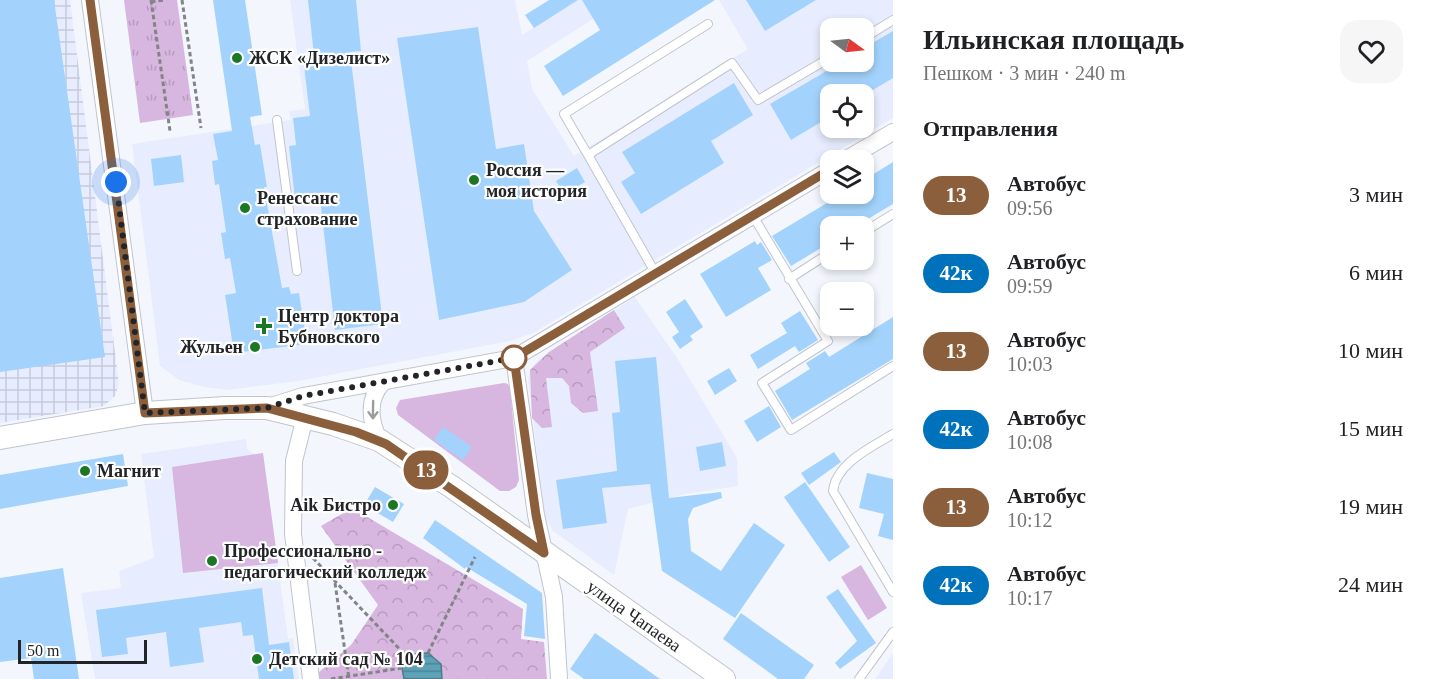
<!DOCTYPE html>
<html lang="ru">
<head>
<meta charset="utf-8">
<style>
  :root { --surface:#fff; --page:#f6f6f6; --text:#202124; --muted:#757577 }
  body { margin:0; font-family:"Times New Roman",serif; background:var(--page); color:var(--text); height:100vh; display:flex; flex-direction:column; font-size:22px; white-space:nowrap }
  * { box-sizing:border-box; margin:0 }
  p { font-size:20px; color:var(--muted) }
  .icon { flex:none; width:33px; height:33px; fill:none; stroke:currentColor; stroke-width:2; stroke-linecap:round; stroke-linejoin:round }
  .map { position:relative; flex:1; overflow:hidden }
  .side { display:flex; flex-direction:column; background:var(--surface); width:540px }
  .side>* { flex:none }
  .badge { padding:0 12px; border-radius:20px; font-size:21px; line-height:39px }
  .needle { width:39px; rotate:105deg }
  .controls { position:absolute; left:820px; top:18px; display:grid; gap:12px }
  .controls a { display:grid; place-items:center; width:54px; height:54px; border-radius:12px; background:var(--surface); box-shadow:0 3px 9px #0003; font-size:30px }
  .scale { position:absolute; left:18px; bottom:15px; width:129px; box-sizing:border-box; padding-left:6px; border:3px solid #232427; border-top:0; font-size:16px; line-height:21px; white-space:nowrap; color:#232427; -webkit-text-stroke:4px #fff; paint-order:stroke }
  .you { position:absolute; width:30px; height:30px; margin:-15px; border:4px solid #fff; border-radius:50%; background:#1a73e8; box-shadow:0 0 0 9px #1a73e833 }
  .map>.badge { position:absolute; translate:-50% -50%; box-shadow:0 0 0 3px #fff }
  h2 { padding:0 30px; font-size:22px; line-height:54px }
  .round { display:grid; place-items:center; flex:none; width:63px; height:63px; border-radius:18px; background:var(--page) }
  .overview { display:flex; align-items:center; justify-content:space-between; height:102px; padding:0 30px }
  h1 { font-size:28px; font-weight:700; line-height:45px }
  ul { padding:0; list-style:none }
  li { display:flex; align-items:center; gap:18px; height:78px; padding:0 30px }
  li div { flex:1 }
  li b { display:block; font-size:22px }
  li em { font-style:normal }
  li .badge { min-width:66px; font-weight:700; text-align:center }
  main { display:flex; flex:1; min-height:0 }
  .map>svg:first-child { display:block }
  .built { fill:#e7edfe; fill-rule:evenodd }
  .industrial { fill:url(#industrial-grid) }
  .grass { fill:#d7b6df }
  .forest { fill:url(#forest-crowns) }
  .park { fill:url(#park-tufts) }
  .water { fill:url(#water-rules); stroke:#4c7c8c; stroke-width:1.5 }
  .building { fill:#a3d3fc }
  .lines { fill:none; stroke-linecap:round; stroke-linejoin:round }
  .lane-casing { stroke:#c1c4ce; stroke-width:10 }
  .street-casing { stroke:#c1c4ce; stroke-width:18 }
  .secondary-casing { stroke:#c1c4ce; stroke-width:24 }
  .path { stroke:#828488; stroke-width:3; stroke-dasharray:4.5 3; stroke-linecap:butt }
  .lane { stroke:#fff; stroke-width:8 }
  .street { stroke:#fff; stroke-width:16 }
  .secondary { stroke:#fff; stroke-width:22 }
  .oneway { stroke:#9c9c9e }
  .line-casing { stroke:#fff; stroke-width:14 }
  .line { stroke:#8b5e3c; stroke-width:9 }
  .walk { stroke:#232427; stroke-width:6; stroke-dasharray:0 10.8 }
  .poi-dot { fill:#1c7725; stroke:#fff; stroke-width:2 }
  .stop-dot { fill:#fff; stroke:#8b5e3c; stroke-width:3 }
  .labels { text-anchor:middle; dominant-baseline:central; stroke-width:4.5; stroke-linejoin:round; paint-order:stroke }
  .poi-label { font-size:18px; font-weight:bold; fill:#232427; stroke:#fff; text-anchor:start }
  .street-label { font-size:18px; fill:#232427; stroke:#fff }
</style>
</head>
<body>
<main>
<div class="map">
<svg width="893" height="679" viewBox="0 0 893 679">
  <defs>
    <pattern id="industrial-grid" width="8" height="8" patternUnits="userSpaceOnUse" patternTransform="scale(1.5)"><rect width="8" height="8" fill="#e7edfe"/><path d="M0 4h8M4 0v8" fill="none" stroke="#c6cbda"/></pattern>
    <pattern id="forest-crowns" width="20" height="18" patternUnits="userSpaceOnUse" patternTransform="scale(1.5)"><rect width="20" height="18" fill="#d7b6df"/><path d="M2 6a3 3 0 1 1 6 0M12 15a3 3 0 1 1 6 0" fill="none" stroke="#b89cbf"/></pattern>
    <pattern id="park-tufts" width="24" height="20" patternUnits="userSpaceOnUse" patternTransform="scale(1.5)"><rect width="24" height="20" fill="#d7b6df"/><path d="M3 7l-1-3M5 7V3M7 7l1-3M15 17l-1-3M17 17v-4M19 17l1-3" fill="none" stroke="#b89cbf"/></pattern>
    <pattern id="water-rules" width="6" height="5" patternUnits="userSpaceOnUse" patternTransform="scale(1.5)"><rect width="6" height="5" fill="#5da2b7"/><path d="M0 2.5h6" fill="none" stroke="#4c8495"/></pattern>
  </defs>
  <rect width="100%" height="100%" fill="#f3f6fd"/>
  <path class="built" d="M290 0H515L522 35 578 0H623L527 61 532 89 574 156 748 49 719 0H893V118L533 333 510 341 298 381 227 390 204 387 179 380 160 366 132 144 291 120 289 111 305 109ZM831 28H864V62H831ZM831 94H864V128H831Z
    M635 297 677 358 737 458 738 486 685 494 628 509 614 575 553 531 545 517 528 380 530 370 538 360Z
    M246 439 247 449 254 454 263 453 288 639 293 638 299 679H95L81 593 121 588 119 571 154 558 141 454Z
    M893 653V679H875L891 656Z"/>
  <path class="industrial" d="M0 0H70L119 384 115 396 104 406 0 423Z"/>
  <path class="grass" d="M504 383 508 384 510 389 519 480 516 487 509 491H500L398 415 396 408 400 400Z
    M263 453 278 563 183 573 172 467Z
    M861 565 887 608 868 620 841 577Z"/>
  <path class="forest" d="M614 310 625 328 590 352 598 411 583 413 571 403 569 386 562 378H546L552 427 542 428 532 418 530 370 549 352Z
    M352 508 523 609 521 639 544 642 547 679H318V673L351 645 378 605 321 526Z"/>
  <path class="park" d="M124 0H177L193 115 140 123Z"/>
  <path class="water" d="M428 653 441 664 442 679H404L402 668 414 654Z"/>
  <path class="building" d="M0 0H54L105 357 0 372Z
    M213 0H245L262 115 250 117 255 145 260 144 267 187H264L282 288 289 287 291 294 299 293 307 344 234 353 225 295 236 293 230 258 225 259 221 233 226 232 219 184 215 185 212 161 218 160 213 134 232 131Z
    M308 0H356L361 51 350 52 383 324 335 330 320 198 295 200 289 146 296 145 293 118 310 116 304 66 315 65Z
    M549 0H578L534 28 525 15Z
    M582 0H715L563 96 544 66 600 30Z
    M746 0H816L765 31Z
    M478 27 496 149 524 144 534 211 572 270 524 302 439 320 397 38Z
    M893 31V78L866 94H831V116L791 140 770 104 842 62H864V48Z
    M734 83 753 115 711 141 724 163 641 214 621 182 635 173 622 152Z
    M181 155 184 182 154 186 151 159Z
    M893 162V204L856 226H831V242L791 266 772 236 842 194H864V180Z
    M577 168 585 182 564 194 556 181Z
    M755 241 757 245 761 242 772 260 758 268 771 290 726 317 700 274Z
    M685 299 703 327 690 336 693 340 680 349 672 337 679 332 666 312Z
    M800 311 818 340 799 352 795 346 758 369 750 355 787 333 781 323Z
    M893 317V359L792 420 775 391 810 369 806 363 825 351 829 357Z
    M656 357 669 498 721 492 722 498 693 508 688 519 691 551 721 571 754 523 785 545 735 618 662 571 650 484 602 488 607 523 563 529 556 480 617 471 612 413 620 412 615 361Z
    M729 368 737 381 715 395 707 381Z
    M769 406 781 427 757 442 744 421Z
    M443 427 472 447 463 460 434 440Z
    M722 442 726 466 700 471 696 447Z
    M834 452 841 462 809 485 801 473Z
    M123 454 128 486 0 509V475Z
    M867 473 893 479V540L878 536 884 514 859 508Z
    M805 482 850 547 829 562 784 497Z
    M375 487 404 504 393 522 364 505Z
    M435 520 542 593 545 639 524 636 527 604 466 567 465 569 423 538Z
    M63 568 79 679H34L31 658 0 662V578Z
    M262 588 269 645 289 642 294 679H259L253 635 243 636 241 622 199 628 204 662 170 667 166 632 126 638 128 654 102 657 96 610Z
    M838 589 876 643 840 669 835 663 857 641 826 597Z
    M741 613 814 665 804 679H778L723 639Z
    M595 633 660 679H584L570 669Z"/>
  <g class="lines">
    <defs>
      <path id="lane" d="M864 38 893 20
        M277 120 297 271
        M588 155 564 114 708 24
        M753 216 828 341 762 383 791 430 893 366
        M864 232 893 214
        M656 274 588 155 732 63 758 100 831 57
        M789 279 831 252
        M893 434C872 447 836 463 833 491L893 592
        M859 679 893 632"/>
      <path id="street" d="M90 0 145 413
        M845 160 893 132
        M514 358 536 515 554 597 559 679
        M268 407 303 396 514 358 831 169
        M305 417 294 461 293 534 311 679
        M379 440C370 421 367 399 383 382"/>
      <path id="secondary" d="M0 438 145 413 225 408H267L333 424 379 440 452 487 724 679"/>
    </defs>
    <use href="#lane" class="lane-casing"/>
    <use href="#street" class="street-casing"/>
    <use href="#secondary" class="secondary-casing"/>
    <path class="path" d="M151 0 170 131
      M182 0 201 128
      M151 2 164 0
      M313 558 409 659
      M335 583 349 679
      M428 653 475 557
      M331 679 402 668"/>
    <use href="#lane" class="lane"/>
    <use href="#street" class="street"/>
    <use href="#secondary" class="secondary"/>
  </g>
  <defs><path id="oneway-shaft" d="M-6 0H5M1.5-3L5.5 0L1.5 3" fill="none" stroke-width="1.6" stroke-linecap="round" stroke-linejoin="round" transform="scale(1.5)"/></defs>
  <use class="oneway" href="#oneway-shaft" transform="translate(373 410) rotate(91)"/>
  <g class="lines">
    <defs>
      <path id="line" d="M90 0 145 413 267 408 356 432 386 444 544 553 536 515 514 358 831 169"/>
    </defs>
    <use href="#line" class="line-casing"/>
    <use href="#line" class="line"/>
    <path class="walk" d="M116 182 145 413 267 408 303 396 514 358"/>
  </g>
  <g class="poi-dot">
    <circle cx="237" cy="58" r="6"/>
    <circle cx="474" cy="180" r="6"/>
    <circle cx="245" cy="208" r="6"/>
    <path d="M261 317h6v6h6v6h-6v6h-6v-6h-6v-6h6z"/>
    <circle cx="255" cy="347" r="6"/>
    <circle cx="85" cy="471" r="6"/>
    <circle cx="393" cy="505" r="6"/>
    <circle cx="212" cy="561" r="6"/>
    <circle cx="257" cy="659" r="6"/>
  </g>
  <circle class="stop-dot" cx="514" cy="358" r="12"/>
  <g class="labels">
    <g class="poi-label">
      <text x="249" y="58">ЖСК «Дизелист»</text>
      <text x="486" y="170">Россия —<tspan x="486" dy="21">моя история</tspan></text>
      <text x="257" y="198">Ренессанс<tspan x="257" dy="21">страхование</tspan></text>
      <text x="278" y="316">Центр доктора<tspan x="278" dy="21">Бубновского</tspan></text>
      <text x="243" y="347" text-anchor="end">Жульен</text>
      <text x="97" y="471">Магнит</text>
      <text x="381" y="505" text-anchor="end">Aik Бистро</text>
      <text x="224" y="551">Профессионально -<tspan x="224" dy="21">педагогический колледж</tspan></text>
      <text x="269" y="659">Детский сад № 104</text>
    </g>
    <g class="street-label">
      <text transform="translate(634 616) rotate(35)">улица Чапаева</text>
    </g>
  </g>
</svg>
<div class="controls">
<a><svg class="needle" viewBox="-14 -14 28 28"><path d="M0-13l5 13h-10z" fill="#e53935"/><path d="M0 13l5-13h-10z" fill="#757577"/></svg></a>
<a><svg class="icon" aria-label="locate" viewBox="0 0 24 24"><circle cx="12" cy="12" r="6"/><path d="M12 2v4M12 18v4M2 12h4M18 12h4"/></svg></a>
<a><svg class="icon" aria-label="layers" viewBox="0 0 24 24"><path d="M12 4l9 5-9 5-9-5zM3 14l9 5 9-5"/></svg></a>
<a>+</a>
<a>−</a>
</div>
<div class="scale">50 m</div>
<div class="you" style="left:116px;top:182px"></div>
<b class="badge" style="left:426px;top:470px;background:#8b5e3c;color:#fff">13</b>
</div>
<section class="side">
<div class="overview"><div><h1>Ильинская площадь</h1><p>Пешком · 3 мин · 240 m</p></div><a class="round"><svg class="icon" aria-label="heart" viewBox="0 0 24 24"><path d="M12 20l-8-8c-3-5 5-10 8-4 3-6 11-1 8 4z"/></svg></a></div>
<h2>Отправления</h2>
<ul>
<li><span class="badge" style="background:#8b5e3c;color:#fff">13</span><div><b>Автобус</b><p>09:56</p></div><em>3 мин</em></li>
<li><span class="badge" style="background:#0072bc;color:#fff">42к</span><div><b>Автобус</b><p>09:59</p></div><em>6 мин</em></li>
<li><span class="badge" style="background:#8b5e3c;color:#fff">13</span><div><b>Автобус</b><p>10:03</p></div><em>10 мин</em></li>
<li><span class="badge" style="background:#0072bc;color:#fff">42к</span><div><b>Автобус</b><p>10:08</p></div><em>15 мин</em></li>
<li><span class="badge" style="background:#8b5e3c;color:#fff">13</span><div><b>Автобус</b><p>10:12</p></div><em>19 мин</em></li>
<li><span class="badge" style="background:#0072bc;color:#fff">42к</span><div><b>Автобус</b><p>10:17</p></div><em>24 мин</em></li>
</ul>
</section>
</main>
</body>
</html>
